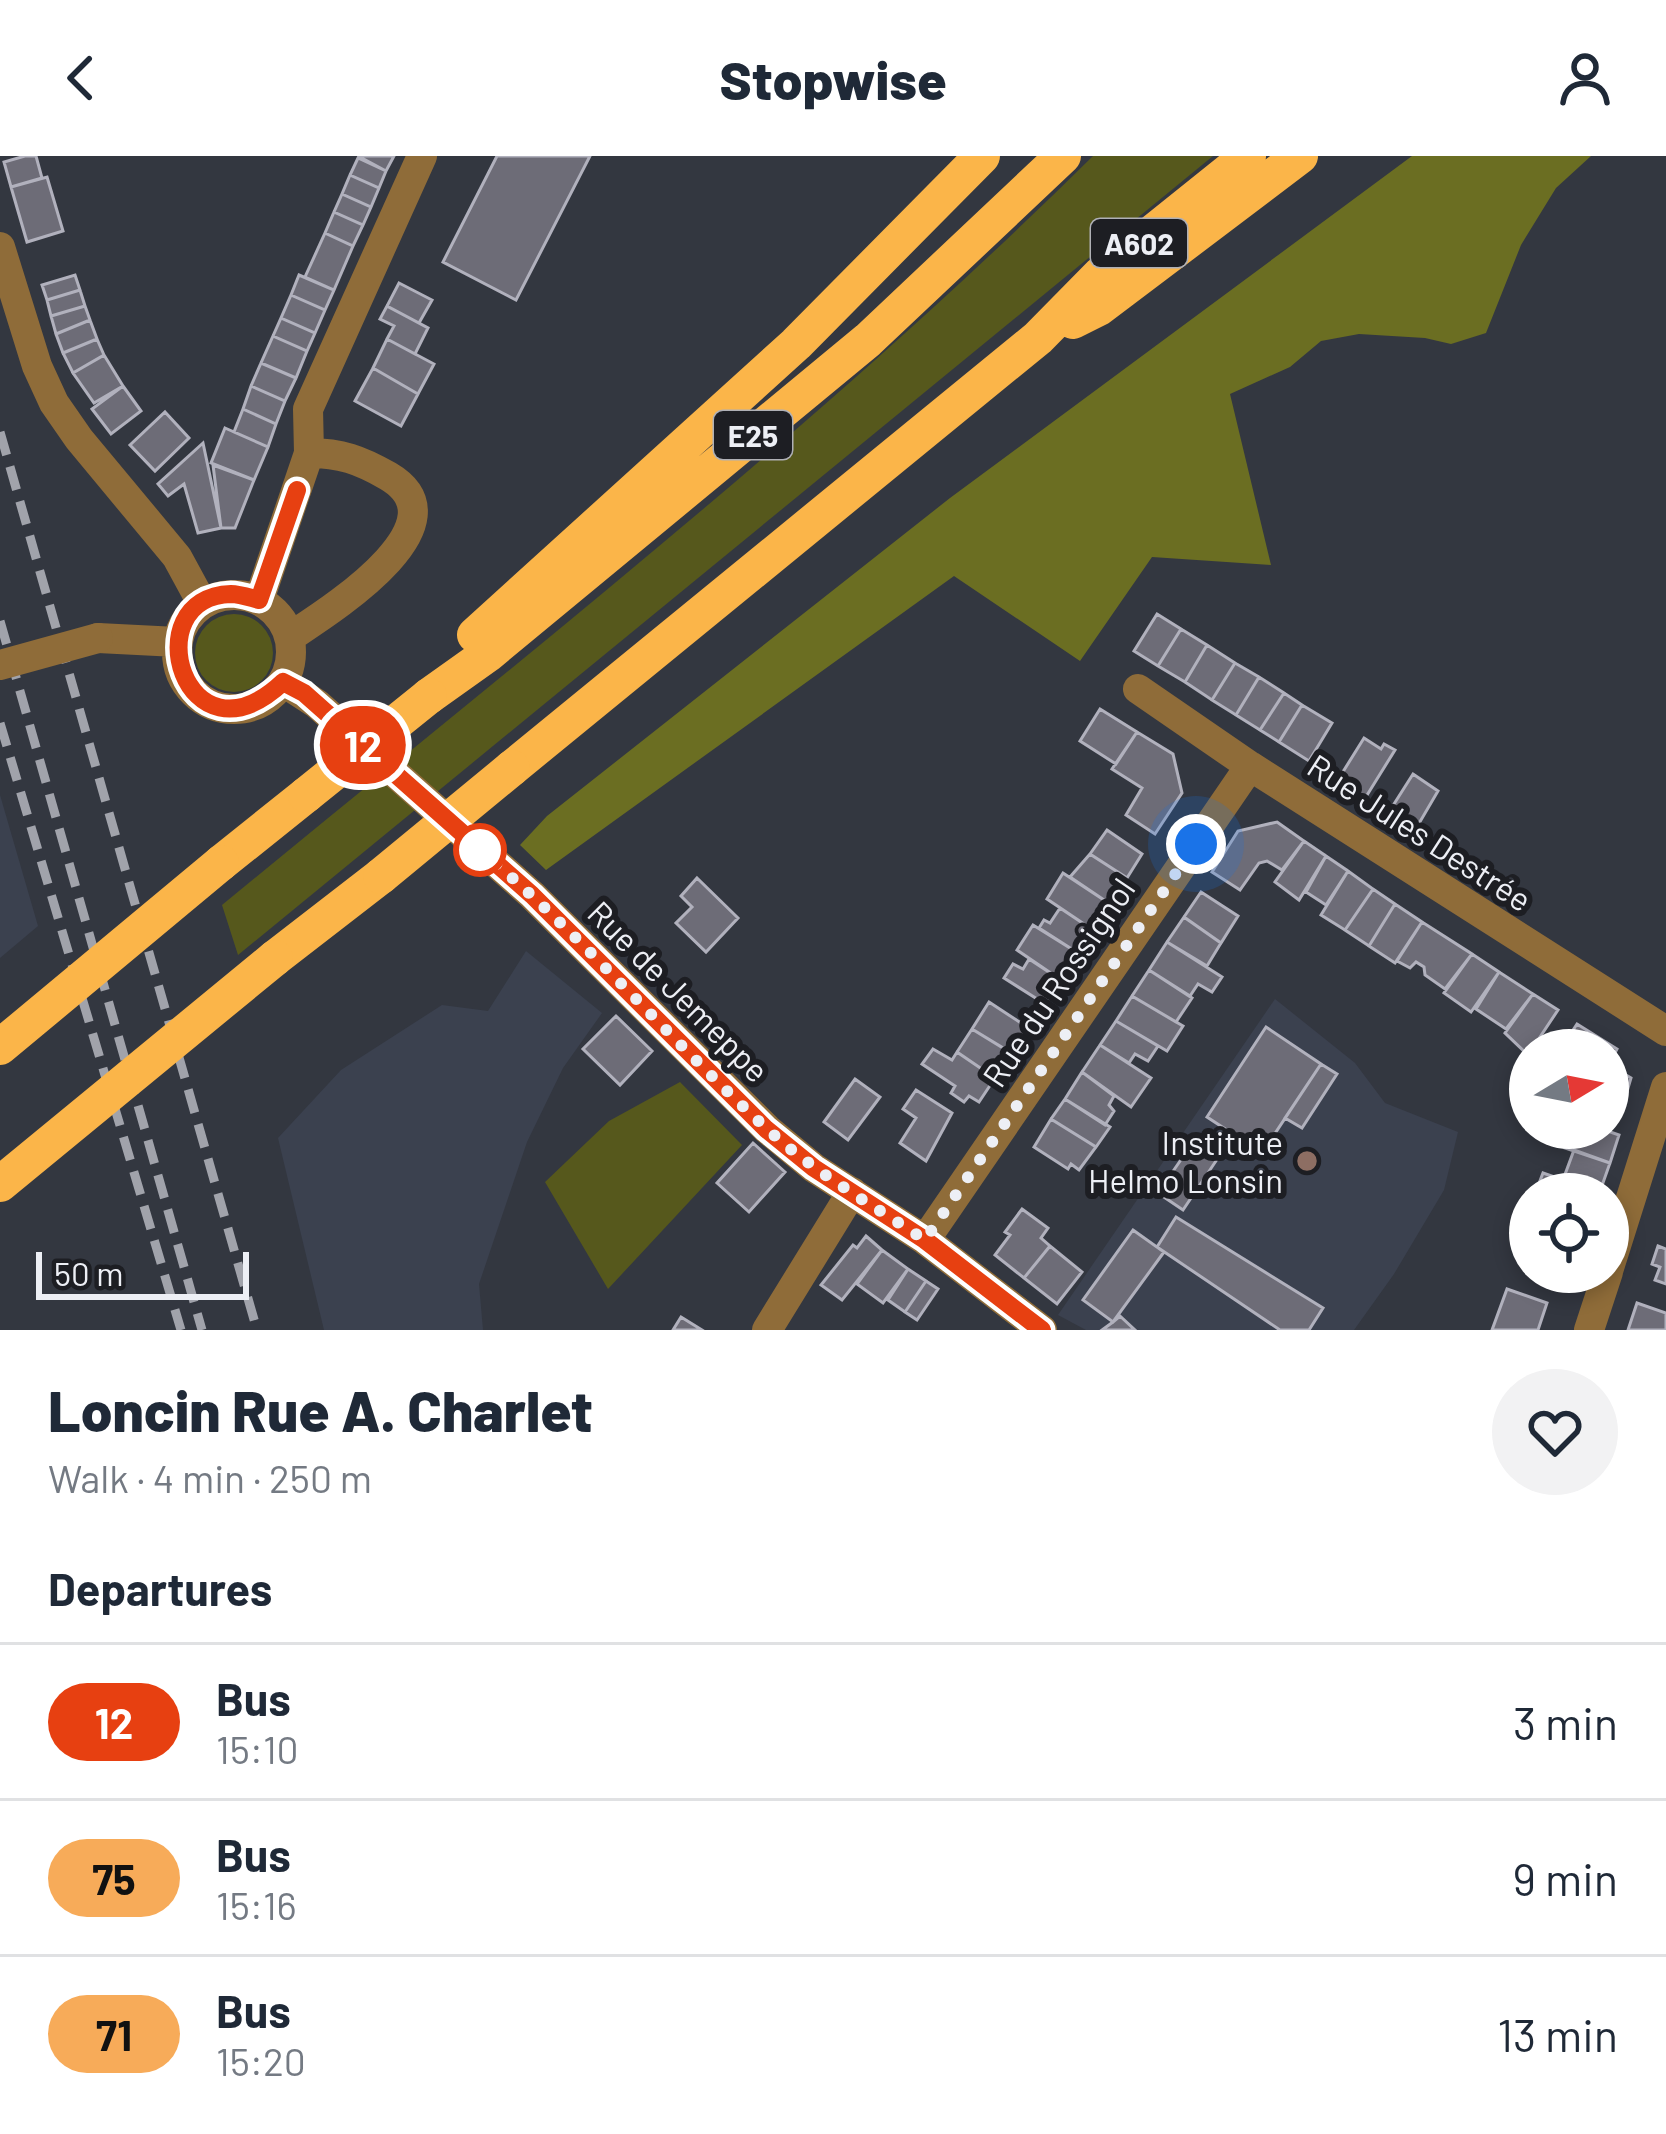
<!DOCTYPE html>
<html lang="en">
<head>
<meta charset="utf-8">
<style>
  :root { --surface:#fff; --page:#f2f2f3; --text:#1f2937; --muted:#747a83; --line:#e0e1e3 }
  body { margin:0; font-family:Barlow,sans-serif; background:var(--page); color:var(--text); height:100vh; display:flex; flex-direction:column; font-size:45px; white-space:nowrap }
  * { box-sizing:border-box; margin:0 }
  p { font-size:39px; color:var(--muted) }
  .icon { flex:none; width:66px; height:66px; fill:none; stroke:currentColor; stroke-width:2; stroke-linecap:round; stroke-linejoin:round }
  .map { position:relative; height:1174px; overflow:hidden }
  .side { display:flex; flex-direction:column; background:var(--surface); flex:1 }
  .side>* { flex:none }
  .badge { padding:0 24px; border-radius:39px; font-size:42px; line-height:78px }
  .needle { width:78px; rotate:80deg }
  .buttons { position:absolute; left:1509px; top:873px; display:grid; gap:24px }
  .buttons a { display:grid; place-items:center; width:120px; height:120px; border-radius:50%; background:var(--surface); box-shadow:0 6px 18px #0003; font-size:60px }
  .scale { position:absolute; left:36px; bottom:30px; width:213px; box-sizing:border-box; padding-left:12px; border:6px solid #edeff5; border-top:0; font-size:33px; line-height:42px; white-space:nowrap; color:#edeff5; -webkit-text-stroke:9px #1d1e23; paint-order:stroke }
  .you { position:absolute; width:60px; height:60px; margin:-30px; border:9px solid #fff; border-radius:50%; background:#1a73e8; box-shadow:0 0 0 18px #1a73e833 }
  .map>.badge { position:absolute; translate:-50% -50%; box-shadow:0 0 0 6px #fff }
  h2 { padding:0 48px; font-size:45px; line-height:108px }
  .round { display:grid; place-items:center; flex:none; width:126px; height:126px; border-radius:63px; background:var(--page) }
  .overview { display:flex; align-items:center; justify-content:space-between; height:204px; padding:0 48px }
  h1 { font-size:57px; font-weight:800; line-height:90px }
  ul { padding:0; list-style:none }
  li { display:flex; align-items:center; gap:36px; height:156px; padding:0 48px; border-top:3px solid var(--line) }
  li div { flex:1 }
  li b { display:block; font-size:45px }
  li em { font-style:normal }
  li .badge { min-width:132px; font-weight:700; text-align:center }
  header { display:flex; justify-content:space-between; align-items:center; height:156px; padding:0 48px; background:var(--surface); font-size:54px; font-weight:800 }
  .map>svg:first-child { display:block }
  .built { fill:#3b414f }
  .green { fill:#56581c }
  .forest { fill:#6b6e22 }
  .building { fill:#6d6c77; stroke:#b1b1bd; stroke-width:3 }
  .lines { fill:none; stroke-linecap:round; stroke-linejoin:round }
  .minor { stroke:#8f6c39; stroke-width:30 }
  .highway { stroke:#fbb549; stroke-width:36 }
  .rail { stroke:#a1a3ab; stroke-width:9; stroke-dasharray:24 12; stroke-linecap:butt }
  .minor-bridge { stroke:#8f6c39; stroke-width:30 }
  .highway-bridge { stroke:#fbb549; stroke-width:36 }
  .line-casing { stroke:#fff; stroke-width:27 }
  .line { stroke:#e74011; stroke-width:18 }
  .walk { stroke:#edeff5; stroke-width:12; stroke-dasharray:0 21.6 }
  .stop-dot { fill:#fff; stroke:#e74011; stroke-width:6 }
  .education-dot { fill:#8d6e63; stroke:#1d1e23; stroke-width:4.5 }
  .labels { text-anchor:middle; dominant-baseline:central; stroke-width:12; stroke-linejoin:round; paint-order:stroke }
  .shield { fill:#1d1e23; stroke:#afb0b6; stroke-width:3 }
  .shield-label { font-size:30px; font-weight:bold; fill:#edeff5 }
  .street-label { font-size:33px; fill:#edeff5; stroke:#1d1e23 }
  .poi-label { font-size:33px; fill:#edeff5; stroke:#1d1e23; text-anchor:end }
</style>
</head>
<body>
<header><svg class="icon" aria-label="back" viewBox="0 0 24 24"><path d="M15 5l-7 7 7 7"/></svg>Stopwise<svg class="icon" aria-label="person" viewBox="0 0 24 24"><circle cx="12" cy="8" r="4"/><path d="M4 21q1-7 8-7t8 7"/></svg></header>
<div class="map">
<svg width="1666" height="1174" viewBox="0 0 1666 1174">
  <rect width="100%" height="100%" fill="#333740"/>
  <path class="built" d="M0 639 38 770 0 802Z
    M526 795 602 857 563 912 527 986 479 1128 483 1174H324L278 982 341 914 442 849 488 855Z
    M1275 843 1355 907 1385 947 1458 976 1444 1034 1394 1118 1354 1174H1086L1058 1159Z"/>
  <path class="green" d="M1093 0H1213L238 799 222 749C517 506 821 269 1093 0Z
    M195 497a39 39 0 1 1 78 0a39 39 0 1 1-78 0Z
    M680 926 742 989 608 1133 545 1026 609 965Z"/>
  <path class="forest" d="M1412 0H1591L1556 32 1521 89 1486 177 1451 188 1425 182 1359 178 1321 185 1290 211 1230 238 1271 409 1152 401 1080 505 954 420 546 714 520 689 547 660 950 342Z"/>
  <path class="building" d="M25 0H36L42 22 11 31 4 6Z
    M358 0H394L386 15Z
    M497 0H590L516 144 443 106Z
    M358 2 386 15 379 32 350 19Z
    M350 19 379 32 371 51 342 38Z
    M47 21 63 75 27 86 11 31Z
    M342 38 371 51 363 69 334 56Z
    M334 56 363 69 353 90 325 77Z
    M325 77 353 90 334 134 305 121Z
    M75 119 80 134 47 144 42 129Z
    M299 119 334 134 325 154 291 139Z
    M399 127 432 144 419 167 387 150Z
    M80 134 85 150 51 160 47 144Z
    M291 139 325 154 315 177 281 162Z
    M85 150 90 164 56 178 51 160Z
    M387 150 428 172 415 198 387 183 394 170 380 163Z
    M281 162 315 177 307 195 273 180Z
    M90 164 97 183 63 197 56 178Z
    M273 180 307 195 296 222 261 207Z
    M97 183 104 199 73 217 63 197Z
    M387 183 434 208 418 238 373 212Z
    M104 199 123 230 94 247 73 217Z
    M261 207 296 222 285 245 251 230Z
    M373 212 418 238 401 270 355 245Z
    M123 230 141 255 111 278 92 253Z
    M251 230 285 245 276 268 243 253Z
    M243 253 276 268 268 291 234 276Z
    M165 256 189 282 155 315 130 289Z
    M225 272 268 291 254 324 211 307Z
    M203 287 221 372 198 377 184 328 168 340 158 328Z
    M213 309 254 324 235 372H221Z
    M1157 458 1181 473 1158 510 1134 495Z
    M1181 473 1207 489 1185 526 1158 510Z
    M1207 489 1235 507 1212 544 1185 526Z
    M1235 507 1259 521 1236 559 1212 544Z
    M1259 521 1284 537 1260 574 1236 559Z
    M1284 537 1302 549 1279 586 1260 574Z
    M1302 549 1332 567 1309 605 1279 586Z
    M1100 553 1137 576 1116 608 1080 585Z
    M1137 576 1173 598 1182 637 1155 678 1126 659 1142 632 1112 613Z
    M1364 582 1381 593 1384 588 1395 594 1364 644 1336 627Z
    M1413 618 1438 635 1414 676 1387 659Z
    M1277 666 1304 685 1282 714 1267 705 1259 707 1240 734 1212 716 1238 675Z
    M1107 674 1142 698 1127 722 1090 698Z
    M1304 685 1326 700 1299 744 1275 726Z
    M1090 698 1127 722 1110 748 1070 721Z
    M1326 700 1348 715 1326 749 1306 736Z
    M1348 715 1373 733 1345 774 1321 759Z
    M1063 717 1110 748 1093 774 1047 743Z
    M697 722 738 762 706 796 676 767 692 751 681 740Z
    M1373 733 1395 748 1369 790 1345 774Z
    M1201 736 1238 760 1221 787 1184 761Z
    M1395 748 1422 766 1395 807 1369 790Z
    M1060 752 1093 774 1078 797 1039 772 1044 764 1050 767Z
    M1184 761 1221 787 1207 810 1167 786Z
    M1422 766 1472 798 1445 833 1425 819 1424 811 1416 806 1410 812 1397 805Z
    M1033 769 1078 797 1061 824 1017 794Z
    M1167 786 1222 821 1212 836 1198 828 1190 840 1149 814Z
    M1472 798 1499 816 1471 856 1444 837Z
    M1029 803 1061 824 1045 848 1004 822 1013 808 1023 813Z
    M1149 814 1192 842 1176 866 1132 840Z
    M1499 816 1533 838 1506 873 1476 853Z
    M1533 838 1558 854 1528 899 1505 877Z
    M1132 840 1183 870 1167 895 1116 865Z
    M989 846 1027 871 1011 897 972 873Z
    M616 860 652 895 620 929 583 893Z
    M1116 865 1158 890 1148 905 1135 898 1129 907 1100 889Z
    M1577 868 1617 893 1608 910V894L1562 891Z
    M1266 871 1321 908 1262 997 1207 961Z
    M972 873 1013 898 995 922 957 896Z
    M1100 889 1151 922 1131 951 1082 916Z
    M933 893 952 904 957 896 995 922 979 946 969 940 964 946 951 937 955 930 922 908Z
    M1321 908 1337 918 1302 972 1285 962Z
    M1609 909 1631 922 1621 956 1608 952Z
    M1082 916 1114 940 1109 949 1114 955 1105 969 1065 943Z
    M855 923 880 941 848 984 824 966Z
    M916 934 952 957 926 1005 900 987 916 962 903 953Z
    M1065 943 1110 971 1096 991 1051 963Z
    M1051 963 1096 991 1079 1014 1071 1008 1068 1013 1034 991Z
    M1571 972H1599L1619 979 1610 1007 1565 992Z
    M1198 979 1222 996 1183 1054 1158 1037Z
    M753 987 785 1016 749 1056 717 1027Z
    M1574 994 1610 1007 1599 1038 1563 1024Z
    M1543 1017 1563 1024 1599 1038H1535Z
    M1022 1053 1048 1072 1041 1082 1050 1090 1024 1122 995 1099 1010 1079 1005 1076Z
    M1176 1061 1323 1152 1309 1174H1280L1157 1091Z
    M1133 1074 1164 1096 1113 1166 1083 1144Z
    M866 1080 882 1094 842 1144 821 1129 853 1089 857 1092Z
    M1050 1090 1082 1116 1057 1148 1024 1122Z
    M1658 1090 1666 1093V1128L1655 1124 1660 1111 1652 1108Z
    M882 1094 908 1113 883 1147 857 1128Z
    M908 1113 926 1125 905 1156 888 1144Z
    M1540 1116H1571L1568 1125Z
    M926 1125 938 1133 917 1164 905 1156Z
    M1507 1133 1547 1147 1538 1174H1492Z
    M1637 1147 1666 1157V1174H1628Z
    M1120 1160 1135 1174H1102L1113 1166Z
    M681 1161 702 1174H673Z"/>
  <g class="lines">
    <path class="minor" d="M0 91 37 210 54 247 79 283 177 401 202 447
      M177 496a57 57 0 1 1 114 0a57 57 0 1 1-114 0Z
      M259 444 309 297 308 253 422 0
      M290 481C326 457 470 368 388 320 360 304 341 297 309 297
      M98 482 177 486
      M283 526 317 548 532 739 767 973 814 1012 925 1084 1042 1174
      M1138 533 1250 610 1666 875
      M925 1084 1250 610
      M1608 1115 1666 931
      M767 1174 852 1036
      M1589 1174 1608 1116"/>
    <path class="highway" d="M1073 165 1099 152 1300 0
      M475 479 796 188 982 0
      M429 540 488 498 868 184 1063 0
      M512 612 1038 182 1101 118 1248 0
      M221 707 306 639
      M275 802 381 720"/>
    <path class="rail" d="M0 276 257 1174
      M0 465 202 1174
      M0 567 181 1174"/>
    <path class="minor-bridge" d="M0 509 98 482"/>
    <path class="highway-bridge" d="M306 639 429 540
      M381 720 512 612
      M0 891 221 707
      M0 1028 275 802"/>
  </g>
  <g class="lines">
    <defs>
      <path id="line" d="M297 334 259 444C251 442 240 438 231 438 133 441 185 618 283 526L304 537 532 739 766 973 814 1012 925 1084 1042 1174"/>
    </defs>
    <use href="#line" class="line-casing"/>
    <use href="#line" class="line"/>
    <path class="walk" d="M480 694C582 779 668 882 766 972 814 1016 871 1048 925 1084L1196 688"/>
  </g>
  <circle class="stop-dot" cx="480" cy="694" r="24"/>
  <circle class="education-dot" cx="1307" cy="1005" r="12"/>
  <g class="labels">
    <g class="shield">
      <rect x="1091" y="63" width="96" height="48" rx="9"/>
      <rect x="714" y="255" width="78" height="48" rx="9"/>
    </g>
    <g class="shield-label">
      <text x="1139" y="87">A602</text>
      <text x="753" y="279">E25</text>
    </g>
    <g class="street-label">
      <text transform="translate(1420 676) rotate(33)">Rue Jules Destrée</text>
      <text transform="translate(1058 826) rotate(-56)">Rue du Rossignol</text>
      <text transform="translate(679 835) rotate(45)">Rue de Jemeppe</text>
    </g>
    <g class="poi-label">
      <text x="1283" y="986">Institute<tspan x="1283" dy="38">Helmo Lonsin</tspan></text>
    </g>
  </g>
</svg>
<div class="buttons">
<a><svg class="needle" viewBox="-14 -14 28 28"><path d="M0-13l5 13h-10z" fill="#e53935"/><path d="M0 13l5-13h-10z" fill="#747a83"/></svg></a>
<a><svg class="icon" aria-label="locate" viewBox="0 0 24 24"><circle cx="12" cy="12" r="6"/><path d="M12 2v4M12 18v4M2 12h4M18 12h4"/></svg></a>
</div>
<div class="scale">50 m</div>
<div class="you" style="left:1196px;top:688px"></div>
<b class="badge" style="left:363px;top:589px;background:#e74011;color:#fff">12</b>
</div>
<section class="side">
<div class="overview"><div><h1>Loncin Rue A. Charlet</h1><p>Walk · 4 min · 250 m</p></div><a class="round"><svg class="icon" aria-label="heart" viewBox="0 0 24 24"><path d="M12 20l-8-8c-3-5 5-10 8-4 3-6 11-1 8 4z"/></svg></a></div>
<h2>Departures</h2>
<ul>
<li><span class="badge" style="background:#e74011;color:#fff">12</span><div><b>Bus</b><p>15:10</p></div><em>3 min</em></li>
<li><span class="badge" style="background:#f7ab59;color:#111">75</span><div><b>Bus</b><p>15:16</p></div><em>9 min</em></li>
<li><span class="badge" style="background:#f7ab59;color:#111">71</span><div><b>Bus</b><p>15:20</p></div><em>13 min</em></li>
</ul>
</section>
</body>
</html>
